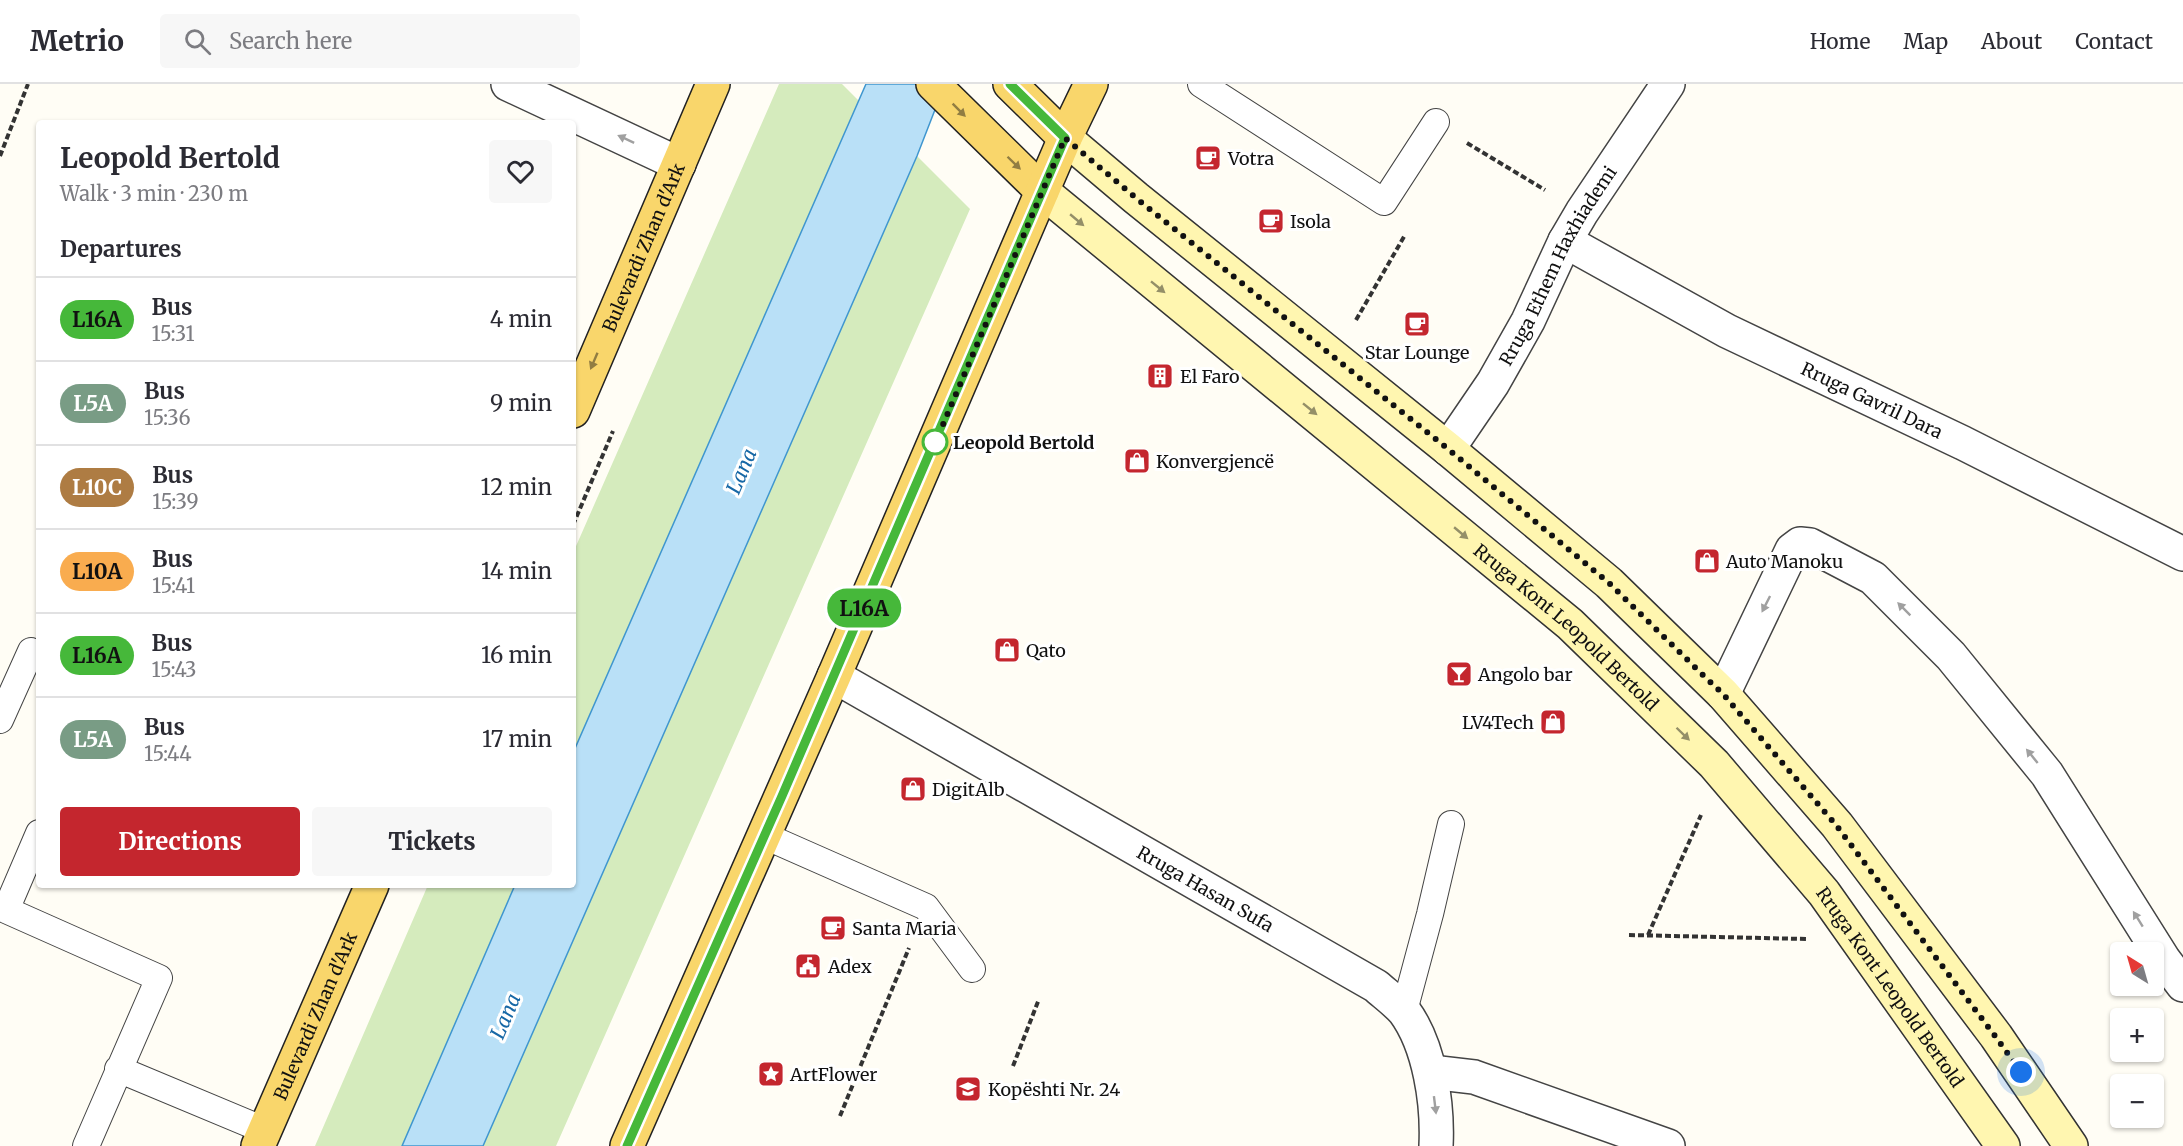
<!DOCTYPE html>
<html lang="en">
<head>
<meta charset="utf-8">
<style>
  :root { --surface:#fff; --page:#f7f7f7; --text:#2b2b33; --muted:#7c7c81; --line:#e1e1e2; --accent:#c4262e }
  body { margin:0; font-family:Merriweather,serif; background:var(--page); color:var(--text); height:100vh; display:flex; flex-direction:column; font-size:22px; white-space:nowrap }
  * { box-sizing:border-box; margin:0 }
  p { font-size:20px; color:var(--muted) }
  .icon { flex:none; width:33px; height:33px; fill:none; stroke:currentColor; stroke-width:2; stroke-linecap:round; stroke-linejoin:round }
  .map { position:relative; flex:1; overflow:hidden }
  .side { position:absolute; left:36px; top:36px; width:540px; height:768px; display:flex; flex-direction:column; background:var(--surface); border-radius:6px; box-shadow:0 2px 4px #0004 }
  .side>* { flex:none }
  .badge { padding:0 12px; border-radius:20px; font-size:21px; line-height:39px }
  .needle { width:39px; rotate:323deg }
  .controls { position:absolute; left:2110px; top:858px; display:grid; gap:12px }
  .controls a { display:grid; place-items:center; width:54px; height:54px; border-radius:6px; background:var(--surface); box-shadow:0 2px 4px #0004; font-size:30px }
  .you { position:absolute; width:30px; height:30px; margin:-15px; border:4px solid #fff; border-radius:50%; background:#1a73e8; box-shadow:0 0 0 9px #1a73e833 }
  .map>.badge { position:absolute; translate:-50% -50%; box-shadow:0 0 0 3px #fff }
  h2 { padding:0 24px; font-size:22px; line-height:54px }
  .round { display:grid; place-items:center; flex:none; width:63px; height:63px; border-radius:6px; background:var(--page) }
  .overview { display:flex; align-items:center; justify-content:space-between; height:102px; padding:0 24px }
  h1 { font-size:28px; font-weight:700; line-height:45px }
  .action { display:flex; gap:12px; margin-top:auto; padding:12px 24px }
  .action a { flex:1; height:69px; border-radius:6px; background:var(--accent); color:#fff; font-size:24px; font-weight:700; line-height:69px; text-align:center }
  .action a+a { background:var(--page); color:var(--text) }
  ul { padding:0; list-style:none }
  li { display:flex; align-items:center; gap:18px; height:84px; padding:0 24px; border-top:2px solid var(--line) }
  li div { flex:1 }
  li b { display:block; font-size:22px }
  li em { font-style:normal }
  li .badge { min-width:66px; font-weight:700; text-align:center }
  header { display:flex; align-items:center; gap:36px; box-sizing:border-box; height:84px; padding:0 30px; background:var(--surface); border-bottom:2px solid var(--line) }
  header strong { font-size:28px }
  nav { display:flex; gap:33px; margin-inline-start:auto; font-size:21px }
  .search { width:420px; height:54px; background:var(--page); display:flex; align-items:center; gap:15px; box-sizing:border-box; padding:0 21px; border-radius:6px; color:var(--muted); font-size:22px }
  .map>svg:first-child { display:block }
  .green { fill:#d5ebbd }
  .water { fill:#b9e0f7; stroke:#3f96cf; stroke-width:1.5 }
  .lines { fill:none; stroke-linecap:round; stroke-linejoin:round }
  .lane-casing { stroke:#444; stroke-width:28 }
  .street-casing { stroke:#444; stroke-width:36 }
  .secondary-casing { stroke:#333; stroke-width:36 }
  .primary-casing { stroke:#222; stroke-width:36 }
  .path { stroke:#333; stroke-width:4; stroke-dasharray:6 3; stroke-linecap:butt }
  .lane { stroke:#fff; stroke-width:26 }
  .street { stroke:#fff; stroke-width:33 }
  .secondary { stroke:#fff6b0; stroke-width:33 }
  .primary { stroke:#f9d66b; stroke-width:33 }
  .oneway { fill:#917d42 }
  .oneway2 { fill:#a0a0a0 }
  .oneway3 { fill:#948f68 }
  .line-casing { stroke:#fff; stroke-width:14 }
  .line { stroke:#46b83a; stroke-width:9 }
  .walk { stroke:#111; stroke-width:6; stroke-dasharray:0 10.8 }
  .stop-dot { fill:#fff; stroke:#46b83a; stroke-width:3 }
  .labels { text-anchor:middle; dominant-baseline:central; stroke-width:6; stroke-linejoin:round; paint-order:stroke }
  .poi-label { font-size:18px; fill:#111; stroke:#fff; text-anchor:start }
  .street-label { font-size:18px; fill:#111; stroke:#fff }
  .stop-label { font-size:18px; font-weight:bold; fill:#111; stroke:#fff; text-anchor:start }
  .water-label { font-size:20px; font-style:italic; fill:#1768a6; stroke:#fff }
</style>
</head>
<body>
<header>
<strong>Metrio</strong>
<div class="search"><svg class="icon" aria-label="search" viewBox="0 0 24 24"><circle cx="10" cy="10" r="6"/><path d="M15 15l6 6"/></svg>Search here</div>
<nav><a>Home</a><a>Map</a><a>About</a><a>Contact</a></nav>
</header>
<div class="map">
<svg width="2183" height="1062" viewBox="0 0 2183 1062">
  <rect width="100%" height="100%" fill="#fffdf5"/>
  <path class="green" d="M779 0H842L859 17 573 669V469Z
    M917 72 970 125 556 1062H483Z
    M428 801H515L402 1062H315Z"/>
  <path class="water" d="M866 0H945L917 72 483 1062H402L515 801H573V669Z"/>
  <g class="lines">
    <defs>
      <path id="lane" d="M1201 0 1384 118 1436 38
        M0 636 31 567 39 571
        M39 749 6 826 159 894 86 1062
        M765 752 926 823 972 885
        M1404 927 1430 830 1451 740
        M118 985 264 1046"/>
      <g id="street">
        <path d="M508 0 679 80"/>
        <path id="s1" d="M1565 157 1727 247 1963 359 2183 470"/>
        <path id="s2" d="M1448 365 1493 299 1528 237 1565 157 1582 128 1668 0"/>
        <path id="s3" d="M834 592 1376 902C1385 910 1396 918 1404 927 1430 962 1438 1020 1436 1062"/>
        <path d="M1723 610 1792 466 1800 460 1810 461 1873 494 1951 572 2047 690 2164 876 2183 901"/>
        <path d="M1431 988 1474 993 1668 1062"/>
      </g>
      <g id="secondary">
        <path d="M1065 54 1136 114 1448 365 1609 499 1723 610 1837 741 1996 952 2071 1062"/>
        <path id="s4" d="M1042 107 1570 540 1714 680 1824 809 2003 1062"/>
      </g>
      <g id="primary">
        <path d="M933 0 1042 107"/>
        <path d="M1010 0 1065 54"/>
        <path id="s5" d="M573 327 713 0"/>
        <path id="s6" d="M258 1062 372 801"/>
        <path d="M627 1062 834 592 1065 54 1091 0"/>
      </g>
    </defs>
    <use href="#lane" class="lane-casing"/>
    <use href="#street" class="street-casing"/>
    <use href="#secondary" class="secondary-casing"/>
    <use href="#primary" class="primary-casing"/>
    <path class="path" d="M1467 59 1545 106
      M0 72 28 0
      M1356 236 1405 151
      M573 441 613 347
      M1629 851 1806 855
      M1648 851 1701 731
      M1013 982 1039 915
      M840 1032 909 864"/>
    <use href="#lane" class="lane"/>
    <use href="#street" class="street"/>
    <use href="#secondary" class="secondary"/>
    <use href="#primary" class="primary"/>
  </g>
  <defs><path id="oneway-solid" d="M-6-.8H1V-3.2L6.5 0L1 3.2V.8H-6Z" transform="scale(1.5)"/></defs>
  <g class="oneway">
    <use href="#oneway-solid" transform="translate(959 26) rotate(45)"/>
    <use href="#oneway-solid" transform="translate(1014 79) rotate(44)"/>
    <use href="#oneway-solid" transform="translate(594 277) rotate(113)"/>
  </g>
  <g class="oneway2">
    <use href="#oneway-solid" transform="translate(626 55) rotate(-155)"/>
    <use href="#oneway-solid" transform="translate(1766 520) rotate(117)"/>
    <use href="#oneway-solid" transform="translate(1904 525) rotate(-135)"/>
    <use href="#oneway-solid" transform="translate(2032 672) rotate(-129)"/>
    <use href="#oneway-solid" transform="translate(2138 835) rotate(-122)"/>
    <use href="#oneway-solid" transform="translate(1435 1021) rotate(83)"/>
  </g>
  <g class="oneway3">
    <use href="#oneway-solid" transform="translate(1077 136) rotate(40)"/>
    <use href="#oneway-solid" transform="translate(1158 203) rotate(39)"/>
    <use href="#oneway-solid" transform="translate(1310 325) rotate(39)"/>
    <use href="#oneway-solid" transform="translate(1461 449) rotate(40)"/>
    <use href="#oneway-solid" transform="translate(1683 650) rotate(44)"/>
  </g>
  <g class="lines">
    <defs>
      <path id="line" d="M627 1062 782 712 1065 54 1010 0"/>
    </defs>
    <use href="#line" class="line-casing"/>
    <use href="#line" class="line"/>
    <path class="walk" d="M935 358 933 364 1065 54 1136 114 1448 365 1609 499 1706 594 1723 610 1836 741 1995 952 2021 988"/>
  </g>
  <defs>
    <symbol id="cafe-square" viewBox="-11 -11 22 22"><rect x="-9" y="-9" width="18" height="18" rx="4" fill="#c4262e" stroke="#fff"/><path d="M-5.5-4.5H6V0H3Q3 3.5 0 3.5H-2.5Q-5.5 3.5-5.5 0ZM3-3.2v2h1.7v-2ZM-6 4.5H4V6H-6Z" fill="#fff"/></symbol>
    <symbol id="building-square" viewBox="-11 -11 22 22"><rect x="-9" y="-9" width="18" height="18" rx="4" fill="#c4262e" stroke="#fff"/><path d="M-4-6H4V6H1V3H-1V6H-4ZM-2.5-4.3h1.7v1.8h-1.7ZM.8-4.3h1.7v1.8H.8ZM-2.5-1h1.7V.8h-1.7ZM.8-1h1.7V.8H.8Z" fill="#fff"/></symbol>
    <symbol id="shop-square" viewBox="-11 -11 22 22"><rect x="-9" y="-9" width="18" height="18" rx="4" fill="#c4262e" stroke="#fff"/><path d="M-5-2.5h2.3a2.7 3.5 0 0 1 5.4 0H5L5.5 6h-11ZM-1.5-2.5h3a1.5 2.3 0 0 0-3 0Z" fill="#fff"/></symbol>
    <symbol id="bar-square" viewBox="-11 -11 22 22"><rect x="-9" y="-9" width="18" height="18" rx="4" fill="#c4262e" stroke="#fff"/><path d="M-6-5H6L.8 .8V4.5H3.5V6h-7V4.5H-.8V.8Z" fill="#fff"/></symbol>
    <symbol id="civic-square" viewBox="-11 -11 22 22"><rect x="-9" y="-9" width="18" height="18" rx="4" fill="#c4262e" stroke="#fff"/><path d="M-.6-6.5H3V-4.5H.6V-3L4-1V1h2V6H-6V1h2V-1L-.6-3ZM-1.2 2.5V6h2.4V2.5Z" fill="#fff"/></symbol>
    <symbol id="sight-square" viewBox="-11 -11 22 22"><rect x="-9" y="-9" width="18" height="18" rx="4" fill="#c4262e" stroke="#fff"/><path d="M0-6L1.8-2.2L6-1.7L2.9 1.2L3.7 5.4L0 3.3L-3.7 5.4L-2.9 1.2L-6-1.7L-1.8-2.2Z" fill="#fff"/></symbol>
    <symbol id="school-square" viewBox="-11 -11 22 22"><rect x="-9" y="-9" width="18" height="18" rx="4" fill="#c4262e" stroke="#fff"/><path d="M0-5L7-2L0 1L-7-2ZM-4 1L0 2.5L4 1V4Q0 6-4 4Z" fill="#fff"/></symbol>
  </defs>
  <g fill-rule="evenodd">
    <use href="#cafe-square" x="1193" y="59" width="30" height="30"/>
    <use href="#cafe-square" x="1256" y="122" width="30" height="30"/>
    <use href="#cafe-square" x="1402" y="225" width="30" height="30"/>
    <use href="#building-square" x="1145" y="277" width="30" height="30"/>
    <use href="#shop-square" x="1122" y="362" width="30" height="30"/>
    <use href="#shop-square" x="1692" y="462" width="30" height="30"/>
    <use href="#shop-square" x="992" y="551" width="30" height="30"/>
    <use href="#bar-square" x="1444" y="575" width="30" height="30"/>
    <use href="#shop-square" x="1538" y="623" width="30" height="30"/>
    <use href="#shop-square" x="898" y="690" width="30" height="30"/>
    <use href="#cafe-square" x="818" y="829" width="30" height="30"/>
    <use href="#civic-square" x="793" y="867" width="30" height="30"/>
    <use href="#sight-square" x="756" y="975" width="30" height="30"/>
    <use href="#school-square" x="953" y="990" width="30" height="30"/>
  </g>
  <circle class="stop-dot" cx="935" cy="358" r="12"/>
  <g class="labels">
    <g class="poi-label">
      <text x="1228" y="74">Votra</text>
      <text x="1290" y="137">Isola</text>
      <text x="1417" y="268" text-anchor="middle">Star Lounge</text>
      <text x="1180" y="292">El Faro</text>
      <text x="1156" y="377">Konvergjencë</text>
      <text x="1726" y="477">Auto Manoku</text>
      <text x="1026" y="566">Qato</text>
      <text x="1478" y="590">Angolo bar</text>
      <text x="1534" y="638" text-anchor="end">LV4Tech</text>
      <text x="932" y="705">DigitAlb</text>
      <text x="852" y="844">Santa Maria</text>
      <text x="828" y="882">Adex</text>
      <text x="790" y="990">ArtFlower</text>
      <text x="988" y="1005">Kopështi Nr. 24</text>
    </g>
    <g class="street-label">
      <text stroke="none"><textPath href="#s5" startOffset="178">Bulevardi Zhan d'Ark</textPath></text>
      <text stroke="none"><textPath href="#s2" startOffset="214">Rruga Ethem Haxhiademi</textPath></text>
      <text stroke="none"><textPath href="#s1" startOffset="346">Rruga Gavril Dara</textPath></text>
      <text stroke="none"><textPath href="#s4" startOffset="682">Rruga Kont Leopold Bertold</textPath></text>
      <text stroke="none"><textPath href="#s3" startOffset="428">Rruga Hasan Sufa</textPath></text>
      <text stroke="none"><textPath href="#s4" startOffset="1168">Rruga Kont Leopold Bertold</textPath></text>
      <text stroke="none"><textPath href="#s6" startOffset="142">Bulevardi Zhan d'Ark</textPath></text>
    </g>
    <g class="stop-label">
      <text x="953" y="358">Leopold Bertold</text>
    </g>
    <g class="water-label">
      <text transform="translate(741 387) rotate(-67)">Lana</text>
      <text transform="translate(505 932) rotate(-67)">Lana</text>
    </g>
  </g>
</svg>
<div class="controls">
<a><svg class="needle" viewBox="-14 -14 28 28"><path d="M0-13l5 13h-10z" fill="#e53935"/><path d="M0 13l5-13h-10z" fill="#7c7c81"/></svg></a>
<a>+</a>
<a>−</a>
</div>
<div class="you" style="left:2021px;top:988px"></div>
<b class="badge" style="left:864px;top:524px;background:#46b83a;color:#111">L16A</b>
<section class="side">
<div class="overview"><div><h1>Leopold Bertold</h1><p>Walk · 3 min · 230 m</p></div><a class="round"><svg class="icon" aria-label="heart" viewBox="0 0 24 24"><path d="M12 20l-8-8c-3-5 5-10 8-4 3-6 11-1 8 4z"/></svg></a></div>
<h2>Departures</h2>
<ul>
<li><span class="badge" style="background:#46b83a;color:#111">L16A</span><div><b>Bus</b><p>15:31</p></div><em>4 min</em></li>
<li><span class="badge" style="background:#799c85;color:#fff">L5A</span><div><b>Bus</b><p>15:36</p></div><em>9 min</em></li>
<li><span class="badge" style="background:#ae7c43;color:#fff">L10C</span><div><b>Bus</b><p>15:39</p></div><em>12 min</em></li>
<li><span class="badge" style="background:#f9ac4f;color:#111">L10A</span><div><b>Bus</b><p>15:41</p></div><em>14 min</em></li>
<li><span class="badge" style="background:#46b83a;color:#111">L16A</span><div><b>Bus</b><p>15:43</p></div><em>16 min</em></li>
<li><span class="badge" style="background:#799c85;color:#fff">L5A</span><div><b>Bus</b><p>15:44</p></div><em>17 min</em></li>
</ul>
<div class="action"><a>Directions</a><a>Tickets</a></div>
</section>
</div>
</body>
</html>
